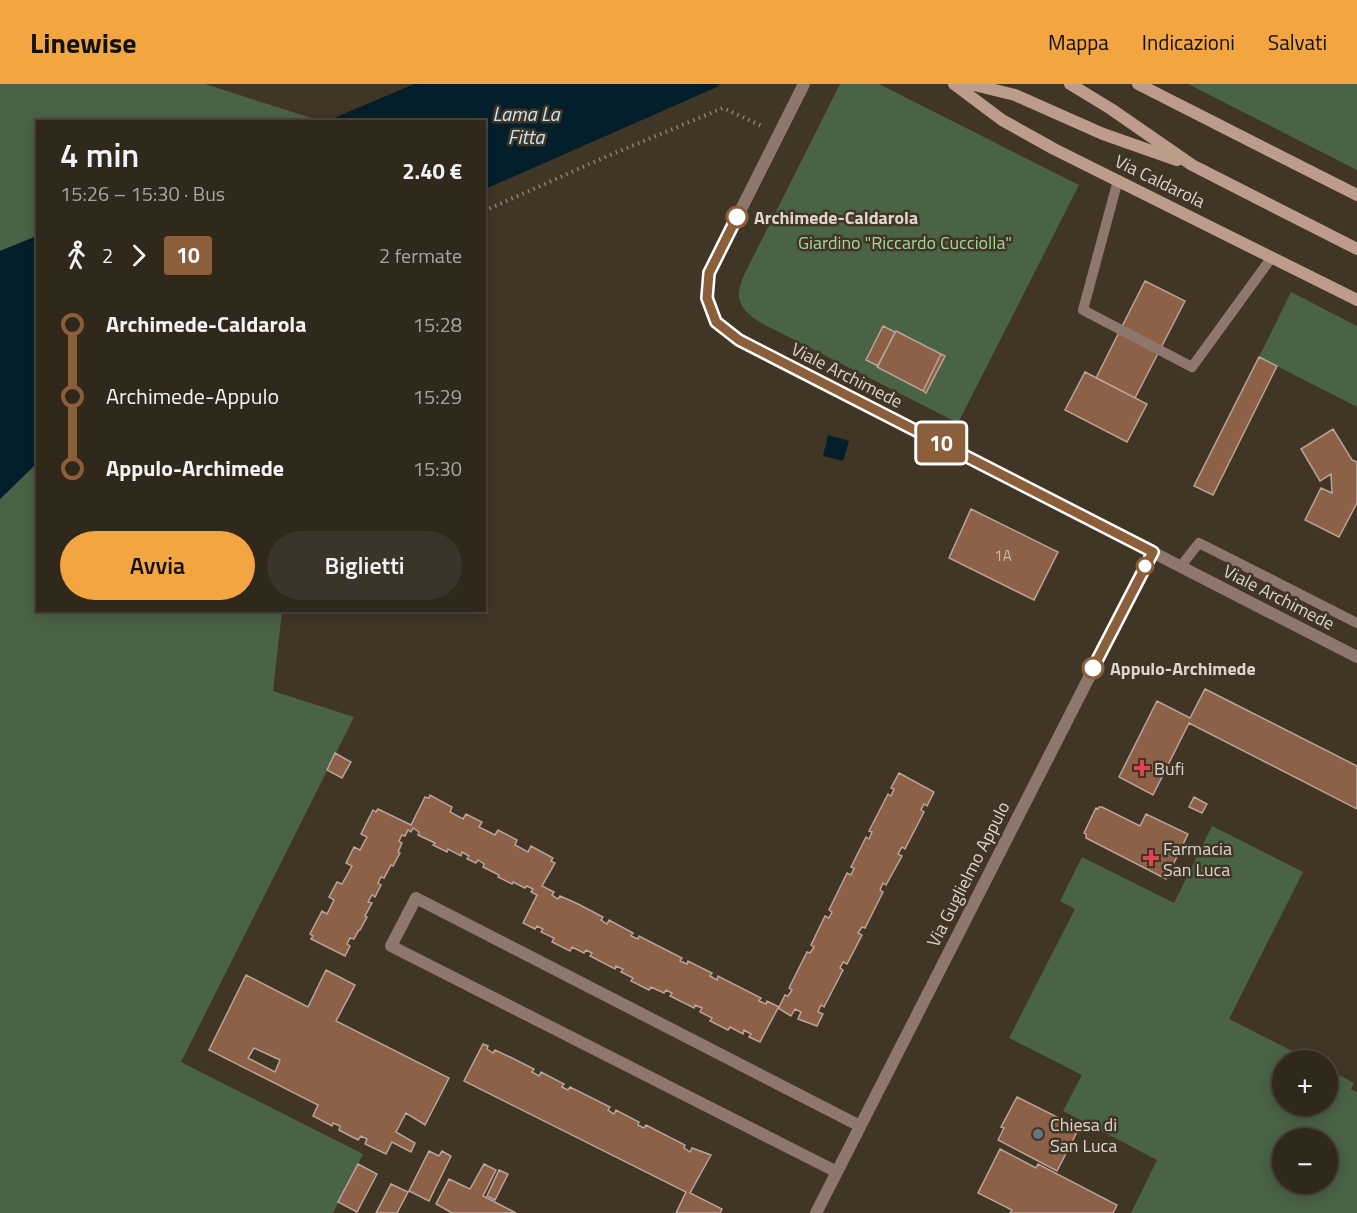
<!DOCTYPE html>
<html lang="it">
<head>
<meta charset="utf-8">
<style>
  :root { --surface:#31281c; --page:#3d3429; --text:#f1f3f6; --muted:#a8a6a3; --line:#4c443b; --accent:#f2a540 }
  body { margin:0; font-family:"Titillium Web",sans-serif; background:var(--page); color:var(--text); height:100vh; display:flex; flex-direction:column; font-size:22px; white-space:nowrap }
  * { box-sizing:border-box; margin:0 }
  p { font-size:20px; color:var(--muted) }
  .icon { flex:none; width:33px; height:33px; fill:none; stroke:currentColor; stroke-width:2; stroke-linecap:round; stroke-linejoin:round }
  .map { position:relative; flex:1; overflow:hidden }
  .drawer { position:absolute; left:36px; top:36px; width:450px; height:492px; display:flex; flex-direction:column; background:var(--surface); border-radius:0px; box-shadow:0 3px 15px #0003,0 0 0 2px var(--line) }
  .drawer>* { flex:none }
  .badge { padding:0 12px; border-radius:4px; font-size:21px; line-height:39px }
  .tools { position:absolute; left:1272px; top:966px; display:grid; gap:12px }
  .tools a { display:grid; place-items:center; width:66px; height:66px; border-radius:50%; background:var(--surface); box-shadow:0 3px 15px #0003,0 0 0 2px var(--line); font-size:30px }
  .map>.badge { position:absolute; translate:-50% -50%; box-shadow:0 0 0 3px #fff }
  .legs { display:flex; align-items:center; gap:9px; height:66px; padding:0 24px; font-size:20px }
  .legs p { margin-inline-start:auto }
  .head { display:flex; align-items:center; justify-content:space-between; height:102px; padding:0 24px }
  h1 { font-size:33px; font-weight:600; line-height:45px }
  .button { display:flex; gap:12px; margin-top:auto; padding:12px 24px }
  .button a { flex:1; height:69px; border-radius:36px; background:var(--accent); color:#111; font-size:24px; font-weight:600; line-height:69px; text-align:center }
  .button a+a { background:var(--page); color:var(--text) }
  ul { padding:0 24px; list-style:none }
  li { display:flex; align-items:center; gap:21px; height:72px; font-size:22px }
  li i { display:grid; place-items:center; width:9px; height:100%; margin:0 8px; background:currentColor }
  li i::after { content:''; width:15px; height:15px; margin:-8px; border:4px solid; border-radius:50%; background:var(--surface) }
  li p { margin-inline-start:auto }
  li:first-child i { background:linear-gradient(#0000 50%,currentColor 0) }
  li:last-child i { background:linear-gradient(currentColor 50%,#0000 0) }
  header { display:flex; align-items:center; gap:36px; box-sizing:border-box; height:84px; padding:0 30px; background:var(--accent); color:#111 }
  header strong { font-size:28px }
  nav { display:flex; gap:33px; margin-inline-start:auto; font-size:21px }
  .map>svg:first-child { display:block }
  .green { fill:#4a6246; fill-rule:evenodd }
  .water { fill:#041f2c }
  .building { fill:#8d6148; stroke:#baa499; stroke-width:1.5; fill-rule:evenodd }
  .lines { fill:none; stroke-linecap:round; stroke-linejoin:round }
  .path { stroke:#8c8275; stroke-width:4; stroke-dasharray:1.5 4.5; stroke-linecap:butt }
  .lane { stroke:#8e786e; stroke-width:10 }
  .street { stroke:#8e786e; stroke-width:12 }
  .secondary { stroke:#be9c8c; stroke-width:12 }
  .line-1-casing { stroke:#fff; stroke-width:14 }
  .line-1 { stroke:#8b5e3c; stroke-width:9 }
  .stop-1-dot { fill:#fff; stroke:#8b5e3c; stroke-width:3 }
  .health-dot { fill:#e0444e; stroke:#413526; stroke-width:2 }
  .worship-dot { fill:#6b7280; stroke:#413526; stroke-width:2 }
  .labels { text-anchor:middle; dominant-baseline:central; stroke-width:5; stroke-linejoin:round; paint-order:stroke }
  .number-label { font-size:15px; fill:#cab9ac }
  .street-label { font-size:18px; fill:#ded6cd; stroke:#413526 }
  .stop-label { font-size:18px; font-weight:bold; fill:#ded6cd; stroke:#413526; text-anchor:start }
  .park-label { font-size:18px; fill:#a2d699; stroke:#413526 }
  .poi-label { font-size:18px; fill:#ded6cd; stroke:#413526; text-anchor:start }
  .water-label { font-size:20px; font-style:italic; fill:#c6e4f5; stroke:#413526 }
</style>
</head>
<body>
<header>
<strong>Linewise</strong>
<nav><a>Mappa</a><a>Indicazioni</a><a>Salvati</a></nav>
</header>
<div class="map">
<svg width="1357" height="1129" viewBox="0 0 1357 1129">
  <rect width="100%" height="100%" fill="#413526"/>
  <path class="green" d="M0 0H205L321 37 38 38 37 152 0 167Z
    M840 0H879L1079 101 958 339 763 240C740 226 733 216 744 191Z
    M1188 0H1357V86Z
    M1291 208 1357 242V323L1259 273Z
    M37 379 38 526 282 527 273 607 354 633 181 978 363 1070 333 1129H0V415Z
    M1212 742 1303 788 1229 935 1310 976H1282V1022H1328V985L1354 999 1351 1005 1357 1008V1129H1131L1157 1076 1063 1027 1082 991 1009 954 1075 825 1060 817 1082 773 1174 819ZM1282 1054H1328V1100H1282Z"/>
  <path class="water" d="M414 0H720L717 3 485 105 484 38 327 37Z
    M37 152V379L0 415V167Z
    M828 351 849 357 843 377 823 372Z"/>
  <path class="building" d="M1145 197 1185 217 1135 314 1096 294Z
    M883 242 895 248 878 282 866 276Z
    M896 247 941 270 923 307 877 283Z
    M941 270 945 272 926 309 923 307Z
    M1259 273 1277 282 1213 411 1194 402Z
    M1085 288 1147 320 1127 358 1065 326Z
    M1333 345 1352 376 1357 378V419L1339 453 1305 436 1321 404 1332 409 1331 390 1320 397 1301 365Z
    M971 425 1058 468 1034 516 949 474Z
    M1205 605 1357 682V725L1189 639 1153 711 1119 693 1157 617 1190 634Z
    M335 669 351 678 342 694 327 686Z
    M899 689 934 708 927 722 924 720 921 726 924 728 905 765 902 763 898 770 902 772 886 801 883 799 880 806 883 808 865 844 862 843 858 849 862 851 847 880 843 878 840 884 843 886 824 923 821 921 818 928 823 930 817 942 798 935 801 928 795 925 791 932 778 924 760 958 749 953 751 950 744 946 743 950 730 943 728 946 710 937 712 934 700 928 702 924 695 921 694 924 670 912 672 909 666 906 664 909 651 903 649 906 631 897 633 894 621 888 623 885 616 882 615 885 590 872 592 869 586 866 584 869 572 863 570 867 552 858 554 854 541 848 543 845 537 842 535 845 523 839 537 811 531 808 533 805 527 802 525 804 513 798 512 800 498 793 499 791 483 783 484 780 478 776 476 779 467 775 469 772 462 768 461 772 448 765 447 768 433 761 435 759 418 751 419 748 413 744 411 748 408 746 405 752 402 751 399 757 402 759 398 768 400 769 393 782 391 781 384 794 381 793 378 799 381 801 375 813 372 811 368 818 372 819 365 832 367 833 360 846H359L354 855 350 854 347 860 350 862 345 872 311 855 313 852 310 850 322 827 327 830 334 816 329 813 337 798 342 800 352 782 346 779 354 763 360 766 367 753 361 750 373 726 376 728 378 725 411 741 425 713 429 714 430 711 452 723 450 728 463 735 466 730 482 738 479 743 495 751 498 746 517 756 515 761 528 768 531 762 553 774 551 777 555 779 542 802 554 808 552 811 558 815 560 812 578 820 603 833 601 836 607 840 609 836 633 849 631 852 638 855 639 852 682 874 680 877 687 880 688 877 712 889 710 892 717 896 718 892 761 914 759 917 766 920 767 917 779 923 785 911 788 912 792 906 789 904 807 868 810 869 814 863 811 861 825 832 829 834 832 828 829 826 847 789 851 791 854 784 851 783 866 753 869 755 872 748 869 747 888 710 891 712 894 705 891 704Z
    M1194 713 1207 720 1202 729 1189 723Z
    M1099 723H1102L1140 742 1146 730 1188 750 1166 795 1086 754V750L1084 749 1096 724 1098 725Z
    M326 886 355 901 336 937 449 994 425 1041 406 1029 396 1048 415 1059 411 1068 392 1058 386 1070 365 1060 367 1055 361 1052 358 1056 339 1046 340 1042 333 1039 332 1042 313 1032 318 1021 209 966 246 891 308 923ZM254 964 280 976 275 988 248 974Z
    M483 960 488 962 487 965 493 969 495 966 510 973 534 985 532 988 539 992 541 988 564 1000 562 1003 568 1006 570 1003 610 1023 608 1026 614 1030 616 1026 639 1038 638 1041 644 1044 646 1041 685 1061 684 1064 690 1068 692 1064 711 1071 690 1109 722 1125 720 1129H676L686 1108 464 997Z
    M1017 1013 1079 1044 1057 1087 998 1056 1004 1044 1001 1043Z
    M1000 1065 1036 1084 1038 1080 1117 1121 1113 1129H1010L1012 1126 978 1109Z
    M429 1067 439 1072 442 1067 451 1072 429 1117 409 1107Z
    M358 1080 377 1090 357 1128 338 1118Z
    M484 1080 496 1086 483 1112 516 1129H452L436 1120 449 1095 470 1105Z
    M499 1086 508 1090 495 1116 487 1112Z
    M391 1100 408 1108 397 1129H376Z"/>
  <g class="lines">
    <path class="path" d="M484 127 603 74 723 24 764 43"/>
    <path class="lane" d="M1118 96 1083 226 1192 283 1272 173
      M1180 483 1199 459 1357 539"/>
    <path class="street" d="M804 0 709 189 707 214 715 238 739 256 1357 573
      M837 1088 391 862 416 814 860 1042
      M816 1129 1153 468"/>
    <path class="secondary" d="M954 0 1002 36 1054 65 1357 216
      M970 0 1015 11 1103 50 1177 76
      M1070 0 1111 25 1192 81 1357 165
      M1138 0 1357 111"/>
  </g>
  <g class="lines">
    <defs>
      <path id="line-1" d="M737 133 709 189 707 214 716 238 739 256 1153 468 1093 584"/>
    </defs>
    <use href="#line-1" class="line-1-casing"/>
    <use href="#line-1" class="line-1"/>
  </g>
  <g class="stop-1-dot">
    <circle cx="737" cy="133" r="10"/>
    <circle cx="1145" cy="482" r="8"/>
    <circle cx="1093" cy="584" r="10"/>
  </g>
  <g class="health-dot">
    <path d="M1139 675h6v6h6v6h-6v6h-6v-6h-6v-6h6z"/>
    <path d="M1148 765h6v6h6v6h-6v6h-6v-6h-6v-6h6z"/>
  </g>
  <circle class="worship-dot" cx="1038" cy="1050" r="6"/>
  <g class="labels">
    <g class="number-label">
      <text x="1003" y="471">1A</text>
    </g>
    <g class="street-label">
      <text transform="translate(1160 97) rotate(26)">Via Caldarola</text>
      <text transform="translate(847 291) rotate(27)">Viale Archimede</text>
      <text transform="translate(1279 513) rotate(27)">Viale Archimede</text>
      <text transform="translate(968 790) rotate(-63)">Via Guglielmo Appulo</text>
    </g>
    <g class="stop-label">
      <text x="754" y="133">Archimede-Caldarola</text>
      <text x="1110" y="584">Appulo-Archimede</text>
    </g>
    <g class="park-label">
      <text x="905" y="158">Giardino "Riccardo Cucciolla"</text>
    </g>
    <g class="poi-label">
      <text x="1154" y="684">Bufi</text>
      <text x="1163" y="764">Farmacia<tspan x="1163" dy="21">San Luca</tspan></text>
      <text x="1050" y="1040">Chiesa di<tspan x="1050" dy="21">San Luca</tspan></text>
    </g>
    <g class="water-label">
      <text x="526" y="29">Lama La<tspan x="526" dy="23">Fitta</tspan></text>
    </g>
  </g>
</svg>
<div class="tools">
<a>+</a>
<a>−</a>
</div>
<b class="badge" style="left:941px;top:359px;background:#8b5e3c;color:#fff">10</b>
<section class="drawer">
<div class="head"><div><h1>4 min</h1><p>15:26 – 15:30 · Bus</p></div><b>2.40 €</b></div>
<div class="legs"><svg class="icon" aria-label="walk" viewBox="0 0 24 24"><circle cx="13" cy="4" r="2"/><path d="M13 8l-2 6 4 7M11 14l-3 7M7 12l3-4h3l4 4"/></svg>2<svg class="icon" aria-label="forward" viewBox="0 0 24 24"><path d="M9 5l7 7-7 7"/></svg><b class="badge" style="background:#8b5e3c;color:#fff">10</b><p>2 fermate</p></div>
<ul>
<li><i style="color:#8b5e3c"></i><b>Archimede-Caldarola</b><p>15:28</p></li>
<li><i style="color:#8b5e3c"></i><span>Archimede-Appulo</span><p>15:29</p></li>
<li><i style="color:#8b5e3c"></i><b>Appulo-Archimede</b><p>15:30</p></li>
</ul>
<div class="button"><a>Avvia</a><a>Biglietti</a></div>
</section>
</div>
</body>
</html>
